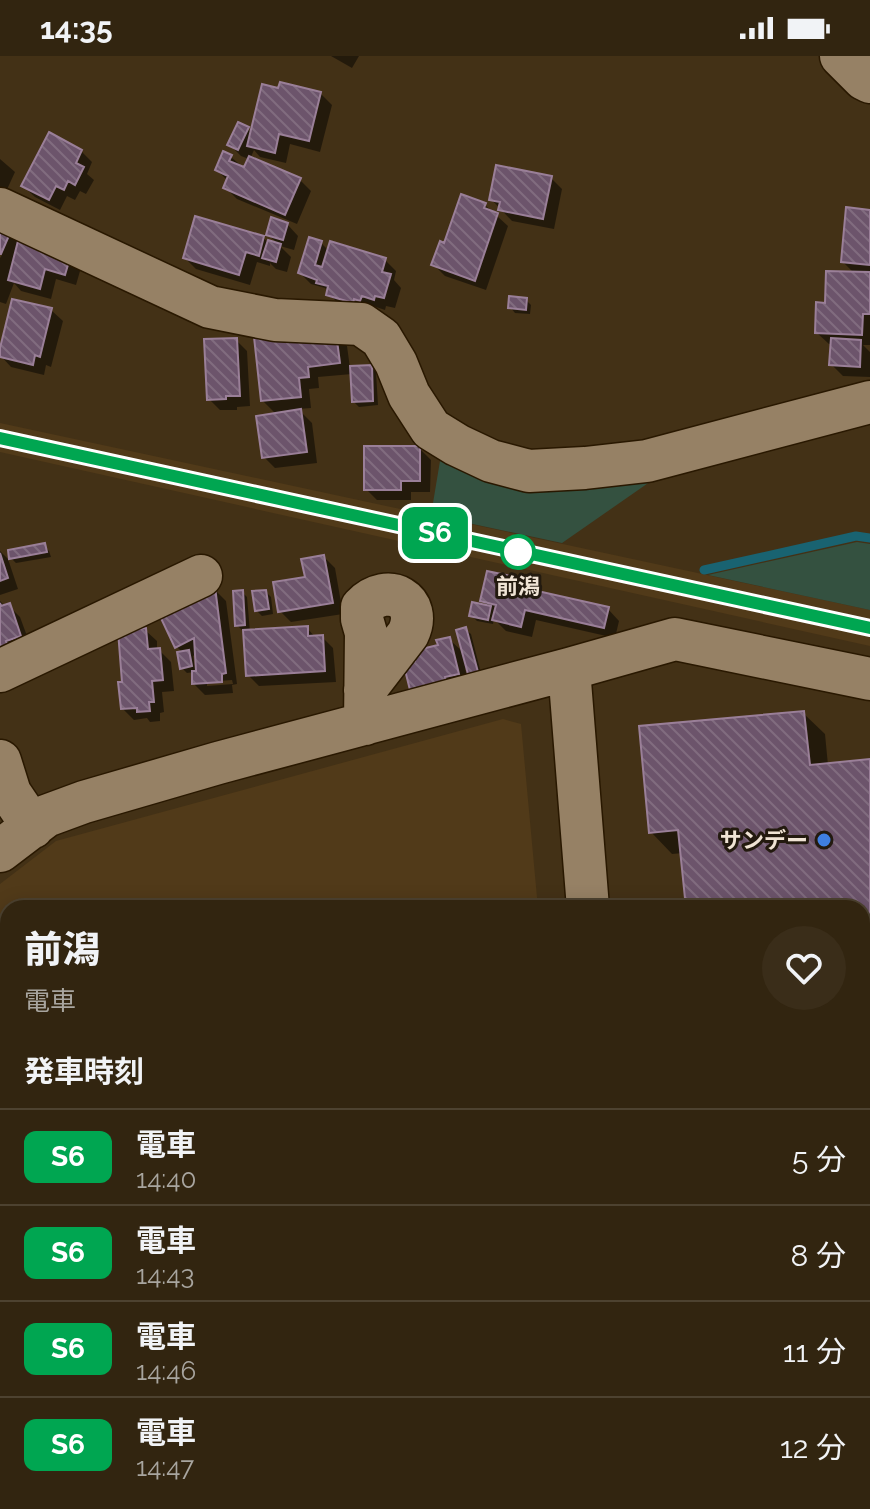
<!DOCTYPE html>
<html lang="ja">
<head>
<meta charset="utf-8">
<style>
  :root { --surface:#322510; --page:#3a2d19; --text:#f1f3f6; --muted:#a8a59f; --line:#4d4230 }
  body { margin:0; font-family:Raleway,"Noto Sans JP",sans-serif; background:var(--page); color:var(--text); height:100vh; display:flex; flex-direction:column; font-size:30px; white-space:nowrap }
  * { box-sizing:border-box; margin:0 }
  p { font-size:26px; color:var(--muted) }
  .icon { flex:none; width:44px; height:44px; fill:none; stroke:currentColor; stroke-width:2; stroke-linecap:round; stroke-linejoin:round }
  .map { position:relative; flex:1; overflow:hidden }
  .panel { position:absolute; left:0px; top:844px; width:870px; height:610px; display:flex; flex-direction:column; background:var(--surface); border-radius:24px 24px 0 0; box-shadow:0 4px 20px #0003,0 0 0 2px var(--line) }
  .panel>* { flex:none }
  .badge { padding:0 16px; border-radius:12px; font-size:28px; line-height:52px }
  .map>.badge { position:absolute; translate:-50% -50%; box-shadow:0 0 0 4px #fff }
  h2 { padding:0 24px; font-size:30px; line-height:72px }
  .round { display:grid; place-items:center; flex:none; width:84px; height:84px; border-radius:42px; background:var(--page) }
  .overview { display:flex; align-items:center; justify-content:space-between; height:136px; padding:0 24px }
  h1 { font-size:38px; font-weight:800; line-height:60px }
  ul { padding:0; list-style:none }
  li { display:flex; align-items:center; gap:24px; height:96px; padding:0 24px; border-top:2px solid var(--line) }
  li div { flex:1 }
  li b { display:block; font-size:30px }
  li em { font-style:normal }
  li .badge { min-width:88px; font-weight:700; text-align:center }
  .status { display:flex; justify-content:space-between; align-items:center; height:56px; padding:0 40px; background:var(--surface); direction:ltr }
  .status svg { height:22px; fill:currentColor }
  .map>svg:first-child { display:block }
  .built { fill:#513a19 }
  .grass { fill:#345140 }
  .shadow { fill:#0007; fill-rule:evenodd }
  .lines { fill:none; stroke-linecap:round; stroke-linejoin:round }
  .stream { stroke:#196371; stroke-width:9 }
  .building { fill:url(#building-back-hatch); stroke:#9a7f98; stroke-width:2 }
  .minor-casing { stroke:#291800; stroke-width:45 }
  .minor { stroke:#968165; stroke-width:42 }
  .rail-casing { stroke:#a2947f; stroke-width:9 }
  .rail { stroke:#231a0f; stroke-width:6; stroke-dasharray:18; stroke-linecap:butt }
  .line-casing { stroke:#fff; stroke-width:18 }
  .line { stroke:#00a651; stroke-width:12 }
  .stop-dot { fill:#fff; stroke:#00a651; stroke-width:4 }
  .shop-dot { fill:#3f7fe0; stroke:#231a0f; stroke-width:3 }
  .labels { text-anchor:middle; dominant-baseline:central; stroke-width:6; stroke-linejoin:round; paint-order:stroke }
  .stop-label { font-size:22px; font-weight:bold; fill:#f0e4d5; stroke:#231a0f }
  .poi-label { font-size:22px; font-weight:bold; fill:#f0e4d5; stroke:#231a0f; text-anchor:end }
</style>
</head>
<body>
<div class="status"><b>14:35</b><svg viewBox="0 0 49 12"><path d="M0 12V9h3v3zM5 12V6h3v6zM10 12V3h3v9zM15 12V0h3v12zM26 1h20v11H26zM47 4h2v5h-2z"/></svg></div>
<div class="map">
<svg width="870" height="1453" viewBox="0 0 870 1453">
  <defs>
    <pattern id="building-back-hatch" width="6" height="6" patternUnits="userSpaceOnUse" patternTransform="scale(2)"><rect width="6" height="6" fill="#6c546b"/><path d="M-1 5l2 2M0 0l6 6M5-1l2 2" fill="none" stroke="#816c7f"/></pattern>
  </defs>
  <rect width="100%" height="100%" fill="#433116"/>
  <path class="built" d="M0 367 870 554V590L0 396Z
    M503 663 521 668 538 852H8V1446H580L575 1450V1453H0V828L56 785Z"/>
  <path class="grass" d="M440 405 472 417 654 423 562 487 431 459Z
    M857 486 870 488V554L708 519Z"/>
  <path class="shadow" d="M331 0H359L352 12Z
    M320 37 332 49 320 96 290 88 286 107 260 101 254 94 250 103 300 124 311 135 297 168 237 143 226 132 228 125 217 114 231 101 245 113 249 103 241 100 230 89 247 73 252 77Z
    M81 95 92 106 87 118 94 124 86 138 80 135 75 144 67 140 60 154 35 141 23 130Z
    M0 103 15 116 4 140 0 138Z
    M551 122 562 133 554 173 512 165 491 143Z
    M485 149 508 170 486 234 445 220 434 209 445 189Z
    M870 156V289H863L870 296V321L843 320 831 308 833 288H829L817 277 827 249 855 218 843 206Z
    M287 168 298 180 294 194 280 190 291 201 287 216 276 213 270 207V210L257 206 250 229 196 213 185 202 263 182 268 186 280 190 268 178Z
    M0 173 10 177 20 187 82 208 76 229 56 223 51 243 21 235 14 227 6 248 0 246V202L2 199 0 198Z
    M321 187 329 195 385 204 396 215 394 224 401 232 395 252 386 250 385 254 373 250 371 255 339 249 325 232 311 228 300 217Z
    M526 244 531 249 530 258 515 257 510 251Z
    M51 254 63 265 51 311 46 309 44 319 11 311 0 299Z
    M336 279 347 290 350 312 371 311 376 316 378 349 359 351 354 346 352 318 318 321 319 332 309 333 311 352 298 353 312 367 317 407 275 412 264 401 277 359 262 344Z
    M236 284 247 295 250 350 237 351V354H220L209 343Z
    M419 392 431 404 430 436H411V444H377L366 433Z
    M44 490 49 495 51 501 16 507 11 502Z
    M0 495 8 503 18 533 0 539Z
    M324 501 335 512 343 558 291 566 280 555Z
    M533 527 546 539 608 553 619 565 615 582 536 564 532 581 506 575 494 563 493 568 477 565 471 559 490 552 483 545Z
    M215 534 226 545 237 628 232 629 233 637 205 639 194 628V616L187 617 182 612 183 597 177 591 162 559ZM197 597 198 611 195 612 193 600ZM232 624 233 628 207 630V626Z
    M242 536 247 541 250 576 307 572 316 582 322 581 333 592 336 626 259 630 248 619 245 574H242L237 569Z
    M266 536 271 541 273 558 262 560 257 555Z
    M0 545 6 551 9 550 20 561 31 591 0 614Z
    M465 573 471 578 482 621 475 623 465 612 469 629 409 622 405 617 449 583 465 598Z
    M145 574 157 585V594H159L171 606 174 635 162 636 164 656 160 657V665L150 666 147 662 134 664 122 652 125 628Z
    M803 657 825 678 828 709 870 705V1080L862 1081V852H688L683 797 672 798 651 776Z
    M8 908V1446H440L441 1453H0V909Z
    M870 1323V1453H726L741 1446H862V1324Z"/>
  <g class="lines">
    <path class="stream" d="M704 514 856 480 870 482"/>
  </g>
  <path class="building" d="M280 26 321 36 309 85 279 78 275 97 247 90 262 28 278 32Z
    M238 66 249 71 238 94 227 89Z
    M49 76 82 94 76 107 84 111 75 129 68 125 64 134 56 130 49 144 21 130Z
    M223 95 232 99 229 105 244 111 249 100 301 122 285 159 223 132 228 120 215 114Z
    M496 109 552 120 543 163 498 154 500 146 489 144Z
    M461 138 486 147 484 152 498 157 475 225 431 209 440 185 444 187Z
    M846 151 870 154V209L841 206Z
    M195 160 264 180 259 200 246 196 239 219 183 202Z
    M271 161 288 167 283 184 266 179Z
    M0 170 11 175 1 198H0Z
    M19 181 72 195 65 219 45 213 40 233 8 224Z
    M309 181 322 185 315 209 322 211 330 185 386 202 382 216 391 218 384 242 375 240 374 244 362 240 360 245 354 243 353 247 326 239 328 230 316 227 317 224 298 217Z
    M268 184 281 188 276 206 262 202Z
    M826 215 870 216V258H863L862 279 815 277 816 246 825 247Z
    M509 240 527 242 526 254 508 252Z
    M12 243 52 252 40 301 35 299 33 309 0 301V292Z
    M336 277 340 307 308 311 309 321 299 322 301 341 261 345 254 281Z
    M237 282 240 340H226V343L207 344 204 283Z
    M831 282 861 284 860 311 829 309Z
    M372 309 373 345 352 346 350 310Z
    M301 353 307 396 262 402 256 360Z
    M364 390H420V425H401V434H364Z
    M45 487 47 496 9 503 8 494Z
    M0 497 8 522 0 525Z
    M324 499 333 547 278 556 273 526 305 521 301 503Z
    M487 515 534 525 533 534 609 551 604 572 525 554 521 571 492 564 496 549 480 545Z
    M215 531 226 617 222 618V626L192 628V615H196L194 582 175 592 159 558Z
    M243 534 245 569 235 570 233 535Z
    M266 534 269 553 255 555 252 535Z
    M472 546 491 550 488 564 469 560Z
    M0 547 1 550 10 547 21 580 6 585 10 596 0 599Z
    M308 570V580L323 579 325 615 246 620 243 574Z
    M466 571 478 616 468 618 456 574Z
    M146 572 148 593 160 592 163 624 152 625 154 646H149L150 655 137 656V652L121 653 118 626H122L118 575Z
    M450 581 459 618 445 621 446 625 410 634 406 618H403L401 608 415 605 413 595 438 589 436 584Z
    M189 594 192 610 180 613 177 596Z
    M804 655 810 709 870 703V1057L862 1058V852H686L678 774 649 777 639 670Z
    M8 906V1446H383L336 1453H0V907Z
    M870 1321V1422L862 1423V1322Z
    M870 1434V1453H724V1448L741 1446H862V1435Z
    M681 1446H700L701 1453H682Z"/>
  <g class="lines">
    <defs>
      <path id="minor" d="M841 0 864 23 870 26
        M0 153 210 251 275 264 361 268 381 282 396 307 409 339 431 373 457 389 491 405 529 415 585 412 647 405 870 346
        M569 613 588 852
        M0 615 201 520
        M365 668 366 577 362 563V551C388 524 424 545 408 578L365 634
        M0 705 10 737 33 771
        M0 795 46 760 84 746 218 707 569 613 675 583 870 623
        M646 1446 647 1453
        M614 1453V1446"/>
    </defs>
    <use href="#minor" class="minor-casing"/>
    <use href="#minor" class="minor"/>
    <defs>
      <path id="rail" d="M0 382 870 572"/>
    </defs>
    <use href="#rail" class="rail-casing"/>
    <use href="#rail" class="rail"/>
  </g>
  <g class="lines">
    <defs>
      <path id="line" d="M0 382 870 572"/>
    </defs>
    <use href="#line" class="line-casing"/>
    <use href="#line" class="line"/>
  </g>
  <circle class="stop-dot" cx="518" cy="496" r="16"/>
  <circle class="shop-dot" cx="824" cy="784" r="8"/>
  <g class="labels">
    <g class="stop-label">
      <text x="518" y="530">前潟</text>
    </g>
    <g class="poi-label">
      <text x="808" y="784">サンデー</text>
    </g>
  </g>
</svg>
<b class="badge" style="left:435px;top:477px;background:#00a651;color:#fff">S6</b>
<section class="panel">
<div class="overview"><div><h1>前潟</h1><p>電車</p></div><a class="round"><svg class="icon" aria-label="heart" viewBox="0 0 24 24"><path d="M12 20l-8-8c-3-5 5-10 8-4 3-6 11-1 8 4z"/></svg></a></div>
<h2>発車時刻</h2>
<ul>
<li><span class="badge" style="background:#00a651;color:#fff">S6</span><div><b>電車</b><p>14:40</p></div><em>5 分</em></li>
<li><span class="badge" style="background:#00a651;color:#fff">S6</span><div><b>電車</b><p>14:43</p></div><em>8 分</em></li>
<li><span class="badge" style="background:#00a651;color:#fff">S6</span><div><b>電車</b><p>14:46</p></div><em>11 分</em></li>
<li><span class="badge" style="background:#00a651;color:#fff">S6</span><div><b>電車</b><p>14:47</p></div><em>12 分</em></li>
</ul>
</section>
</div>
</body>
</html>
